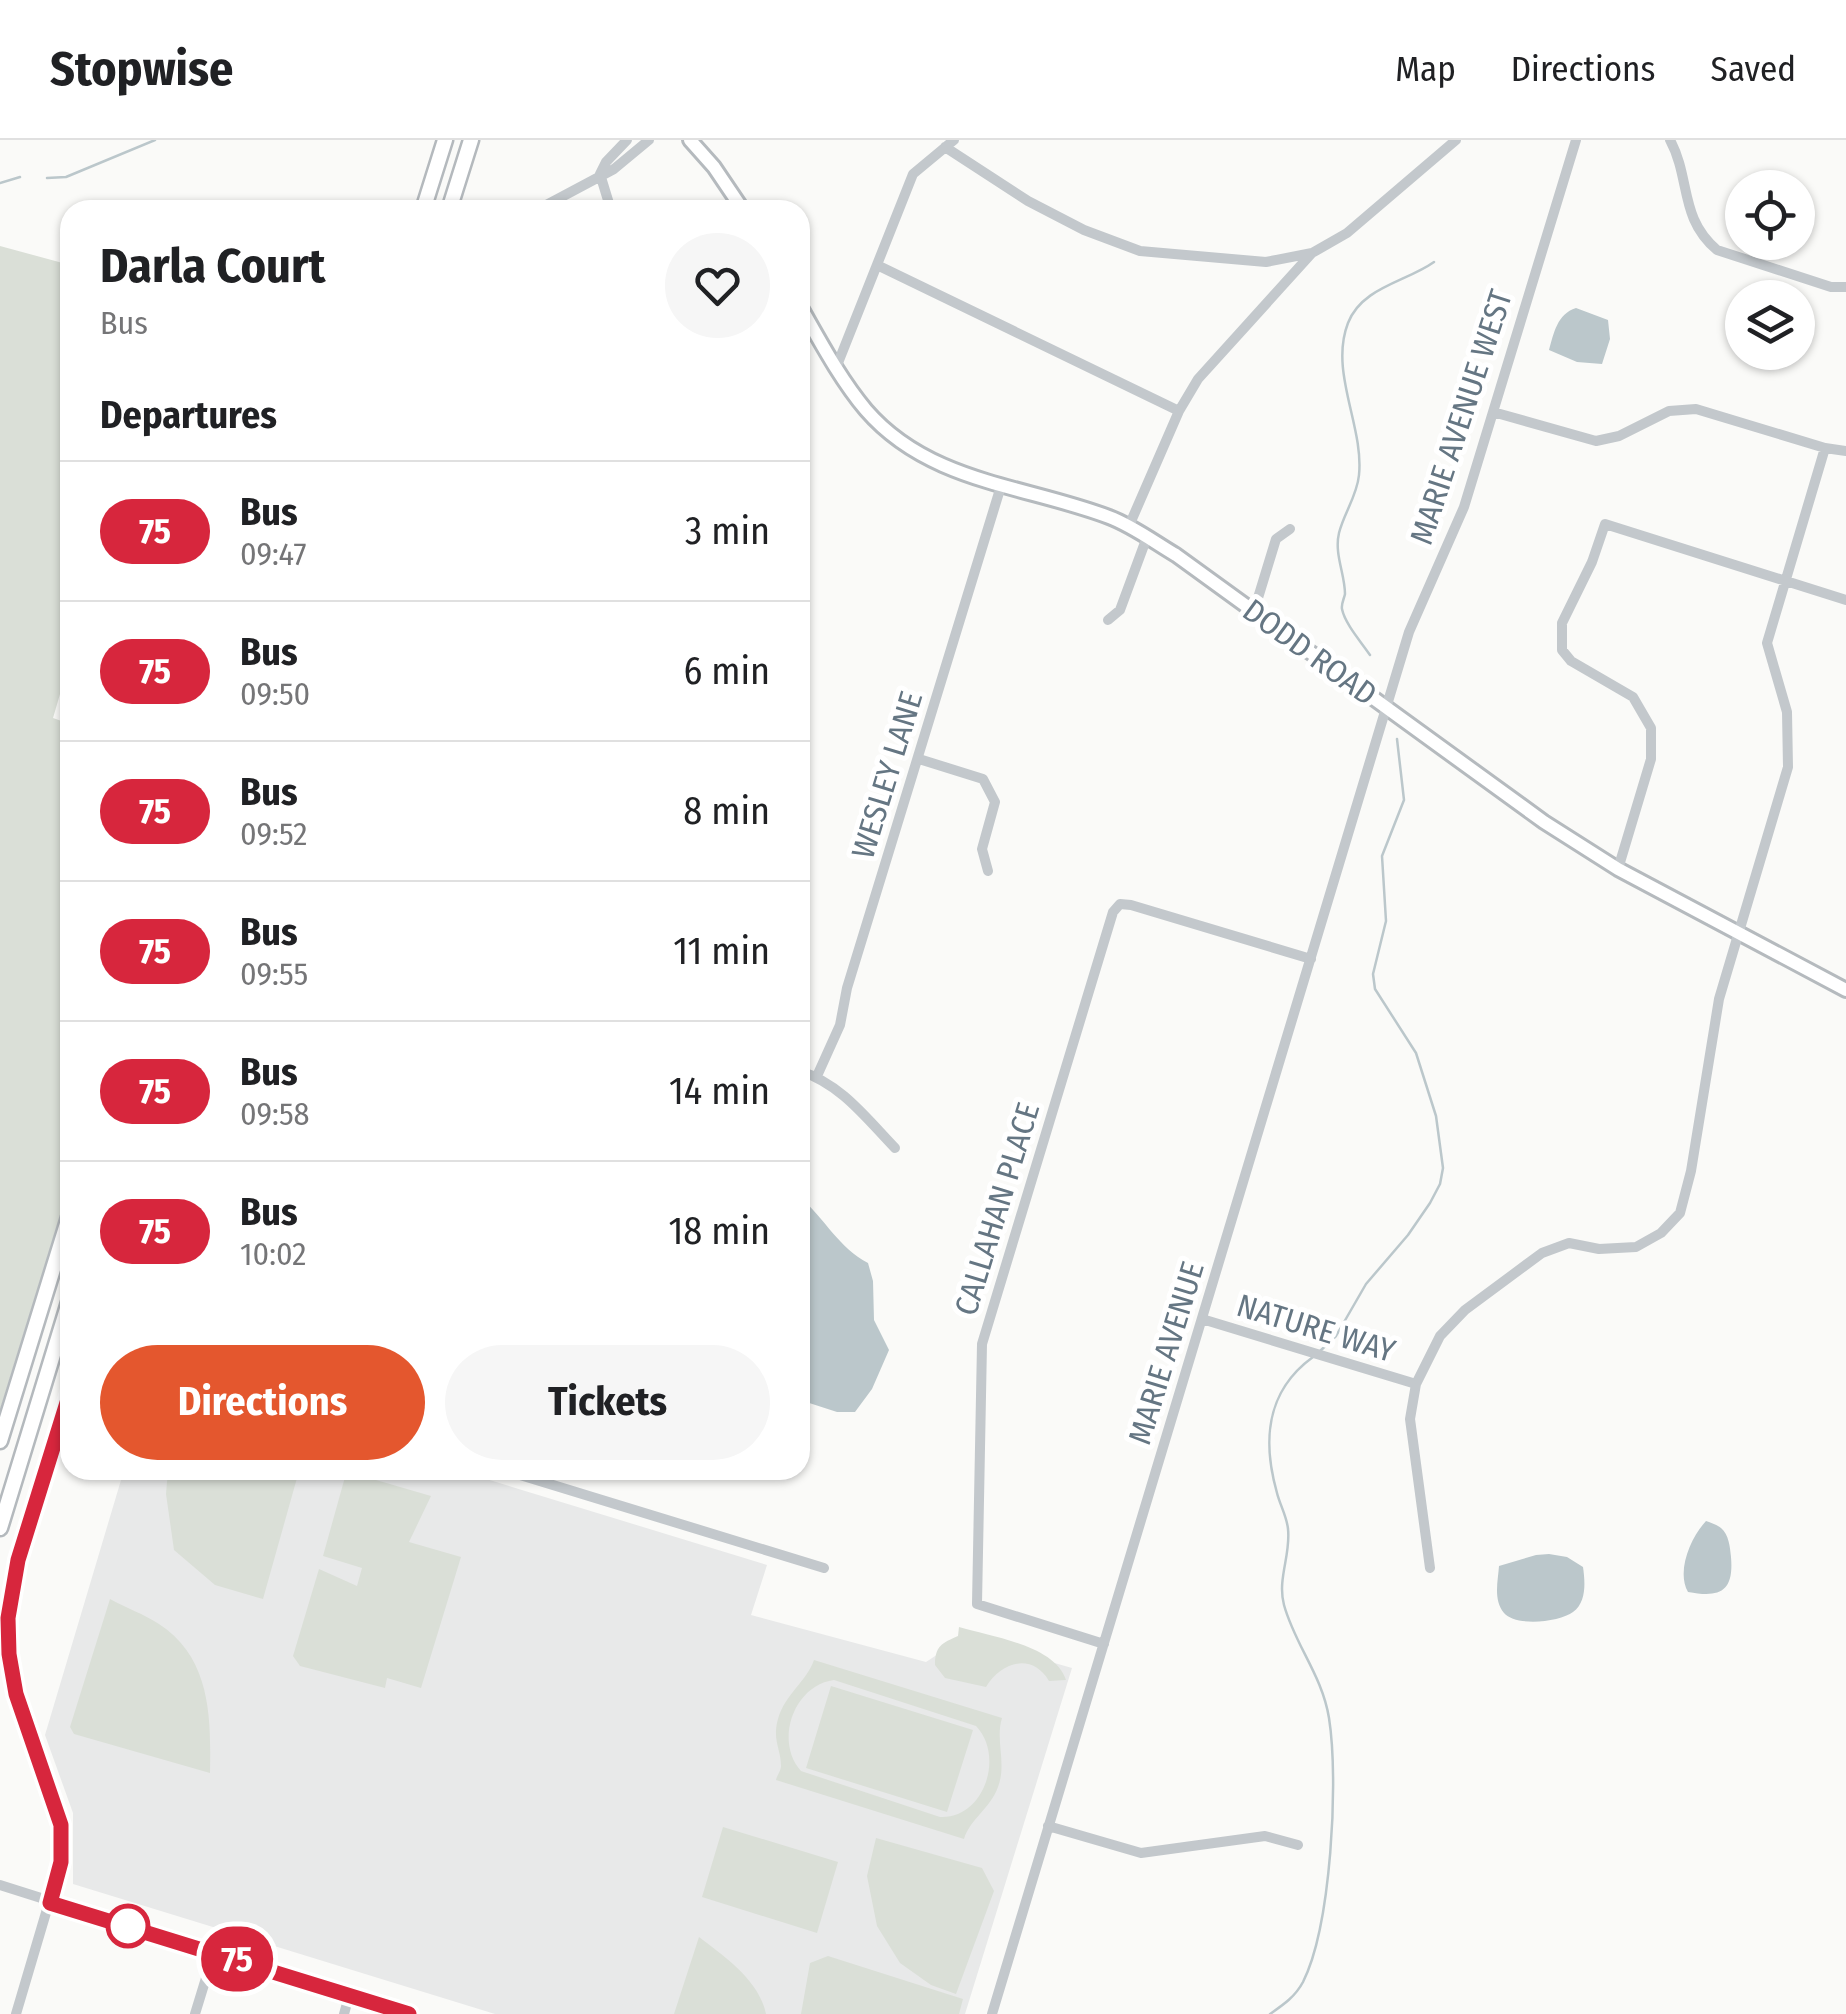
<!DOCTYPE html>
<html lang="en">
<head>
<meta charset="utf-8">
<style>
  :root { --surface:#fff; --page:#f6f6f6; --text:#202124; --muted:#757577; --line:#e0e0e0; --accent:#e4572e }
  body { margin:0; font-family:"Fira Sans Condensed",sans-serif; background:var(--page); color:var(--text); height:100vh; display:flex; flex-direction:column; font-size:38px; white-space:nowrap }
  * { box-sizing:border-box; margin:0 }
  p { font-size:32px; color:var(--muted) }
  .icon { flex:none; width:55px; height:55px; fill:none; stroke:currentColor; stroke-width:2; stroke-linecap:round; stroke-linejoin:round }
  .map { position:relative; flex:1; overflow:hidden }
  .panel { position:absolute; left:60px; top:60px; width:750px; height:1280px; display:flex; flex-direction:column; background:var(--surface); border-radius:30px; box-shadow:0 2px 8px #0004 }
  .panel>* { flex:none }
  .badge { padding:0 20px; border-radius:32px; font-size:35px; line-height:65px }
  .fabs { position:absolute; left:1725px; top:30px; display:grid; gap:20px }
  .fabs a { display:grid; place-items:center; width:90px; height:90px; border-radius:50%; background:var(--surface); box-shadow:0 2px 8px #0004; font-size:50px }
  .map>.badge { position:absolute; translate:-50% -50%; box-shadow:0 0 0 5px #fff }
  h2 { padding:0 40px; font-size:38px; line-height:90px }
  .round { display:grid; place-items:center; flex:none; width:105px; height:105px; border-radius:52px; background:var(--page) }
  .overview { display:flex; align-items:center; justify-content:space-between; height:170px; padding:0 40px }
  h1 { font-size:48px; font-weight:700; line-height:75px }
  .primary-button { display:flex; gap:20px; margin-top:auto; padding:20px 40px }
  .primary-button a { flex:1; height:115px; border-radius:60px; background:var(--accent); color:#fff; font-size:40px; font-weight:700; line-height:115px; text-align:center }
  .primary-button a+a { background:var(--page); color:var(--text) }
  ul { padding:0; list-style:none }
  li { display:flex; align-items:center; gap:30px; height:140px; padding:0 40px; border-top:2px solid var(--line) }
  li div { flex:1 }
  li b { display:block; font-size:38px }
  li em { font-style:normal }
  li .badge { min-width:110px; font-weight:700; text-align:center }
  header { display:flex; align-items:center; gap:60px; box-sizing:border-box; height:140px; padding:0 50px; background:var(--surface); border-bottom:2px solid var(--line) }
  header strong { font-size:48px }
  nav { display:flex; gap:55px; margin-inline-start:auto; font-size:35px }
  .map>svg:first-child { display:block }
  .built { fill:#e8e9e9 }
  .green { fill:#dadfd7; fill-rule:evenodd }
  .water { fill:#bbc7cb }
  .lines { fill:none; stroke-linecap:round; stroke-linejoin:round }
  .stream { stroke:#bbc7cb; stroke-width:2.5 }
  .major-casing { stroke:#b5babe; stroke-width:18 }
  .highway-casing { stroke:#b4b9bd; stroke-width:19 }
  .minor { stroke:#c3c8cc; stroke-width:10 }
  .major { stroke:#fff; stroke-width:12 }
  .highway { stroke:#fff; stroke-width:14 }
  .line-casing { stroke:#fff; stroke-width:22 }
  .line { stroke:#d7263d; stroke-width:15 }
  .stop-dot { fill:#fff; stroke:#d7263d; stroke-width:5 }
  .labels { text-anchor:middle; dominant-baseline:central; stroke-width:10; stroke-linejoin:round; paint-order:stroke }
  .street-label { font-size:32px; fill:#657683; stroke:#fff }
</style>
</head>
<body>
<header>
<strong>Stopwise</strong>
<nav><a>Map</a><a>Directions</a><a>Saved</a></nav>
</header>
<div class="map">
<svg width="1846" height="1874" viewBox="0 0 1846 1874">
  <rect width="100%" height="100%" fill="#fafaf8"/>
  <path class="built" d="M124 1330H457L767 1425 751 1475 926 1522 964 1497 1072 1528 965 1874H495L73 1744V1673L45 1595Z"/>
  <path class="green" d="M0 106 70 125V520L53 578 70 584V1044L0 1270Z
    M168 1330H292L297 1338 263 1459 215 1445 174 1410 166 1354Z
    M352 1333 431 1356 409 1402 461 1417 421 1548 387 1538 385 1548 300 1526 293 1516 319 1429 357 1446 362 1428 323 1416 345 1337Z
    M110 1459C126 1468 144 1474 159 1484 211 1518 211 1577 210 1633L74 1594 70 1587Z
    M959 1487C992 1497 1055 1505 1066 1540L1049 1541C1032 1512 1001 1522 986 1547L945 1538 935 1525C935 1506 942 1503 958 1496Z
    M814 1520 1002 1578C995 1600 1007 1623 998 1647 990 1669 970 1679 964 1699L776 1640C777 1635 781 1631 781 1626 781 1609 772 1600 778 1579 785 1554 807 1541 814 1520ZM834 1540 976 1586C1005 1616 984 1679 940 1677L801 1631C774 1601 794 1545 834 1540Z
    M831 1546 973 1590 947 1672 806 1628Z
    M723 1687 838 1722 817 1793 702 1757Z
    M876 1698 982 1728 994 1751 956 1854 931 1845 900 1823 877 1786 867 1736Z
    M699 1797C725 1817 759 1840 766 1874H674Z
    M828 1816 963 1859 959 1874H801L810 1823Z"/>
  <path class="water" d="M1576 168 1608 180 1610 199 1602 224 1577 222 1549 210C1554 193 1557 174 1576 168Z
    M800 1057C825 1079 839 1108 868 1123L873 1141 874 1180 889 1210 872 1249 855 1272H837L800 1260Z
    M1706 1381C1711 1383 1716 1384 1721 1388 1729 1395 1730 1407 1731 1417 1734 1452 1720 1458 1688 1452 1676 1431 1691 1397 1706 1381Z
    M1549 1414 1567 1417 1583 1427C1585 1441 1587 1462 1573 1472 1560 1482 1516 1487 1504 1473 1493 1460 1498 1441 1499 1426L1536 1415Z"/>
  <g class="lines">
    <path class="stream" d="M47 38 66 37 155 0
      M0 43 20 37
      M1370 515C1362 503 1345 484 1342 469 1341 464 1344 459 1345 454 1345 434 1334 414 1339 393 1344 373 1357 356 1359 335 1364 286 1329 232 1348 183 1362 147 1406 142 1434 122
      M1319 1212 1336 1196 1366 1144 1408 1095 1430 1063 1440 1044 1443 1028 1436 976 1416 913 1375 849 1373 834 1386 781 1382 716 1404 660 1397 599
      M1270 1874C1283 1865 1295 1857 1303 1842 1331 1786 1339 1641 1329 1578 1322 1535 1295 1505 1284 1465 1277 1439 1291 1415 1288 1389 1287 1377 1280 1365 1277 1353 1262 1300 1266 1251 1313 1217"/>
    <defs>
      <path id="major" d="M690 0 714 27 743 70
        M800 166C820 201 840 239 866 270 929 343 1025 345 1109 377 1133 386 1154 402 1176 415L1544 682 1618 729 1846 850"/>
      <path id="highway" d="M423 70 445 0
        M449 70 471 0
        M0 1301 70 1074
        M0 1388 70 1159"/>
    </defs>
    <use href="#major" class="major-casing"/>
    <use href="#highway" class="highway-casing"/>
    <path class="minor" d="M1670 0C1691 39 1679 78 1717 110L1831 147H1846
      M945 7 1028 61 1084 90 1140 111 1266 122 1312 113 1347 93 1456 0
      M600 34 606 22 627 0
      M600 34 611 70
      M537 70 614 29 649 0
      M877 125 1179 271
      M836 228 913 34 954 0
      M1493 272 1596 301 1619 296 1669 271 1696 269 1825 308 1846 311
      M1129 386 1179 271 1198 239 1312 113
      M1254 471 1276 399 1290 389
      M1108 480 1120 470 1147 397
      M919 619 983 639 995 662 982 709 988 731
      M1618 729 1651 619V588L1633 557 1571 521 1562 510V483L1592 422 1605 384 1846 460
      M800 931C841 944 866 978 895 1008
      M817 936 840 885 847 848 1001 346
      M1202 1179 1416 1244
      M504 1330 824 1428
      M1430 1428 1410 1279 1416 1244 1440 1196 1465 1170 1542 1113 1569 1103 1599 1109 1636 1107 1661 1093 1680 1073 1691 1031 1719 859 1788 627 1787 572 1767 503 1825 308
      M1104 1504 977 1464 982 1204 1113 772 1120 764 1131 765 1311 819
      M1048 1686 1141 1713 1265 1696 1298 1705
      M0 1745 408 1874
      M16 1874 61 1722V1685L16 1554 9 1514 8 1478 18 1419 70 1253
      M195 1874 214 1812
      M344 1874 349 1856
      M992 1874 1409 492 1464 367 1576 0"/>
    <use href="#major" class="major"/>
    <use href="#highway" class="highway"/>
  </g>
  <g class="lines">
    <defs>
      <path id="line" d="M70 1253 18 1420 8 1478 9 1514 16 1554 61 1685V1722L50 1763 409 1874"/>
    </defs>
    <use href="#line" class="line-casing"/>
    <use href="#line" class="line"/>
  </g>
  <circle class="stop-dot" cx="128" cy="1786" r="20"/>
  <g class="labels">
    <g class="street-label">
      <text transform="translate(1461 277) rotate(-72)">MARIE AVENUE WEST</text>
      <text transform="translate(1310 512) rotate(36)">DODD ROAD</text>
      <text transform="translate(887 635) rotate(-73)">WESLEY LANE</text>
      <text transform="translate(997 1069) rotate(-73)">CALLAHAN PLACE</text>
      <text transform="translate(1316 1188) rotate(17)">NATURE WAY</text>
      <text transform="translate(1166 1213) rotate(-73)">MARIE AVENUE</text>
    </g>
  </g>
</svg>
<div class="fabs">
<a><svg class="icon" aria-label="locate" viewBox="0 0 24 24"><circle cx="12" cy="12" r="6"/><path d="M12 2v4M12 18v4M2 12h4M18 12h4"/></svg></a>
<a><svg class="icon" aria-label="layers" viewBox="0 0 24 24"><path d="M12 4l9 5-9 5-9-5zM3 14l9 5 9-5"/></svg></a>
</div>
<b class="badge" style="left:237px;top:1819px;background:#d7263d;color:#fff">75</b>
<section class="panel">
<div class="overview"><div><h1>Darla Court</h1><p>Bus</p></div><a class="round"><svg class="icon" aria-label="heart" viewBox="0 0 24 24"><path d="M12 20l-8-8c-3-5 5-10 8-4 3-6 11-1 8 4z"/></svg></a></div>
<h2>Departures</h2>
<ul>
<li><span class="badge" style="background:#d7263d;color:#fff">75</span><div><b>Bus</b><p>09:47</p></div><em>3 min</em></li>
<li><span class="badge" style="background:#d7263d;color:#fff">75</span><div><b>Bus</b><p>09:50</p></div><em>6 min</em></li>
<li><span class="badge" style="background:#d7263d;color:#fff">75</span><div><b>Bus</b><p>09:52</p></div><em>8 min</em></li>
<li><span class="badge" style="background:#d7263d;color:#fff">75</span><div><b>Bus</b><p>09:55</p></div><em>11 min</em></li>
<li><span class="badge" style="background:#d7263d;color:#fff">75</span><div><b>Bus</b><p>09:58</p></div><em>14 min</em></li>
<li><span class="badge" style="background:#d7263d;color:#fff">75</span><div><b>Bus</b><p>10:02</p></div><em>18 min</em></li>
</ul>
<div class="primary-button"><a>Directions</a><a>Tickets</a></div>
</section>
</div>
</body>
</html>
